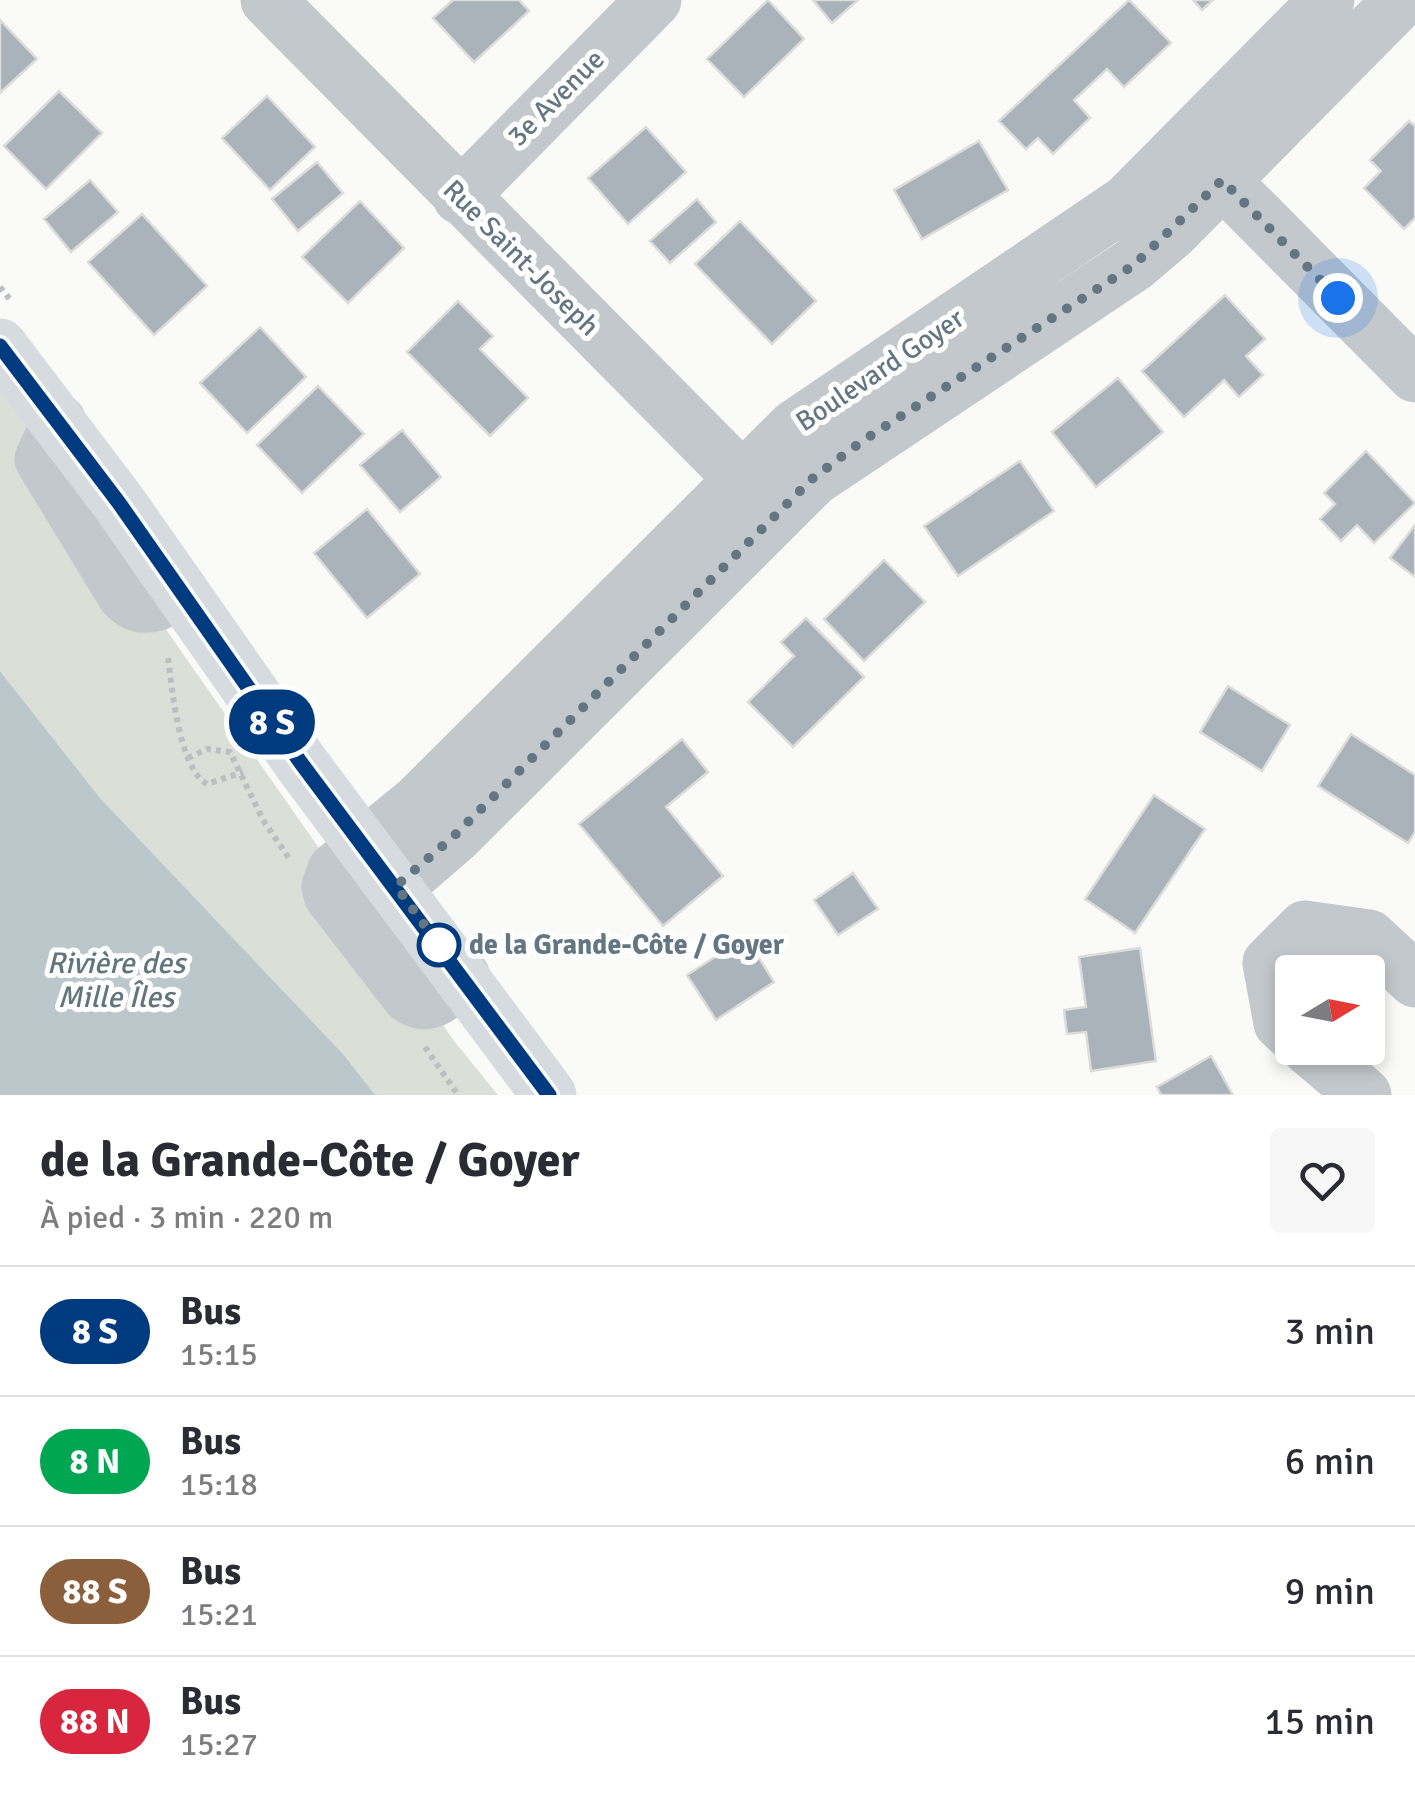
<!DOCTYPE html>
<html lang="fr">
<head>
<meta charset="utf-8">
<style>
  :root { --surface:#fff; --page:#f7f7f7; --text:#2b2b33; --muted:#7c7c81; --line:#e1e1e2 }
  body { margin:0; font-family:Signika,sans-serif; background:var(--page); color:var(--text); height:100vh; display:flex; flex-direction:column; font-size:38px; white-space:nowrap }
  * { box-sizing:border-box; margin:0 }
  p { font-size:32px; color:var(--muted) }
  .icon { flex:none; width:55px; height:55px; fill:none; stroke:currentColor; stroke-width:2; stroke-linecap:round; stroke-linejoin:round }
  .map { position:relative; height:1095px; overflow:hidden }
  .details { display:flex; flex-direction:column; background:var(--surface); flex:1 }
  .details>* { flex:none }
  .badge { padding:0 20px; border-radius:32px; font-size:35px; line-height:65px }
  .needle { width:65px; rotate:80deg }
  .fabs { position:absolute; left:1275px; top:955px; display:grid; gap:20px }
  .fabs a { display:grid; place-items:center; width:110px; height:110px; border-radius:10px; background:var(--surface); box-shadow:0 5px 15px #0003; font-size:50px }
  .you { position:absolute; width:50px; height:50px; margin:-25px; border:8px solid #fff; border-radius:50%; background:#1a73e8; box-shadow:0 0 0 15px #1a73e833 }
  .map>.badge { position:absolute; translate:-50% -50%; box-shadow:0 0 0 5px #fff }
  .round { display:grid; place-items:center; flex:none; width:105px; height:105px; border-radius:10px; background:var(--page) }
  .summary { display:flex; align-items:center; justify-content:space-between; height:170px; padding:0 40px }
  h1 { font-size:48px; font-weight:800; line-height:75px }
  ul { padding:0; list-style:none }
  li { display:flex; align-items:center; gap:30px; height:130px; padding:0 40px; border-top:2px solid var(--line) }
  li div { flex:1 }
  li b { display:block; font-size:38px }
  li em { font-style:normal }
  li .badge { min-width:110px; font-weight:700; text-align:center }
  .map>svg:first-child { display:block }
  .green { fill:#dadfd7 }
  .water { fill:#bbc7cb }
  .building { fill:#aab3b9; stroke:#dcdcda; stroke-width:2.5 }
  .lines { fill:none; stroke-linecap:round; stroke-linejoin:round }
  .path { stroke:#bbbfc2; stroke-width:6; stroke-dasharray:5 5; stroke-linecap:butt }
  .minor { stroke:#c3c8cc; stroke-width:55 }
  .major { stroke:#d6dbdf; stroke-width:55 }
  .line-casing { stroke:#fff; stroke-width:22 }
  .line { stroke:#003b80; stroke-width:15 }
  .walk { stroke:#657683; stroke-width:10; stroke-dasharray:0 18 }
  .stop-dot { fill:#fff; stroke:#003b80; stroke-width:5 }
  .labels { text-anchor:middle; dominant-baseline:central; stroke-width:10; stroke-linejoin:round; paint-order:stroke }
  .street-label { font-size:28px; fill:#657683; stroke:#fff }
  .stop-label { font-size:28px; font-weight:bold; fill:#657683; stroke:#fff; text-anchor:start }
  .water-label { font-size:30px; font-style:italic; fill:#60757c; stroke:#fff }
</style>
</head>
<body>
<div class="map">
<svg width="1415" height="1095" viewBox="0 0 1415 1095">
  <rect width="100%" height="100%" fill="#fafaf8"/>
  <path class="green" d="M0 384 108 516 167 631 454 1041 498 1095H375L344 1055 100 798 0 671Z"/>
  <path class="water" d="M0 671 100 798 344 1055 375 1095H0Z"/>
  <path class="building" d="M453 0H519L529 11 474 62 433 18Z
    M768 0 804 39 744 97 707 59Z
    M813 0H858L832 23Z
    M1129 0 1171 43 1124 87 1107 69 1074 100 1090 118 1053 154 1038 138 1026 149 999 121Z
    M1193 0H1213L1202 10Z
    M0 20 37 59 0 93Z
    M59 91 102 133 46 189 4 146Z
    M267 96 315 147 270 190 222 138Z
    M1409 121 1415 126V218L1404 229 1364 188 1381 171 1370 160Z
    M646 127 686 172 628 224 588 178Z
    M979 141 1008 190 922 239 894 190Z
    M317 162 343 193 298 231 272 199Z
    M90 180 118 212 71 252 44 219Z
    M697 199 716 222 670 263 650 241Z
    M360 201 404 248 348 303 302 257Z
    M142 214 207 286 154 335 88 262Z
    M740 221 816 301 772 344 695 264Z
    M1225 295 1265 339 1246 356 1263 375 1239 397 1224 380 1184 417 1142 371Z
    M458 301 493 336 480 349 528 398 490 436 407 352Z
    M260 327 306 377 247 433 200 383Z
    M1118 378 1163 432 1096 487 1052 432Z
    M318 386 364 434 302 493 257 445Z
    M402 430 441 477 400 512 360 465Z
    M1366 451 1415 503 1374 543 1357 525 1341 541 1320 519 1335 504 1324 493Z
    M1020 461 1054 511 958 576 924 526Z
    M367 509 420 574 367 618 314 553Z
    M1415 525V577L1390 558Z
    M884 560 925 602 864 661 824 619Z
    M806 618 864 677 793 747 748 702 794 656 781 642Z
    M1228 686 1290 725 1262 771 1200 732Z
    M1351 734 1415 775V832L1408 843 1318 786Z
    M682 739 708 772 666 807 723 876 663 926 579 824Z
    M1154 795 1205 829 1135 933 1085 899Z
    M853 873 878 909 838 935 814 900Z
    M746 937 774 982 716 1020 687 975Z
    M1140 948 1156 1061 1091 1071 1086 1032 1067 1034 1064 1010 1086 1007 1079 957Z
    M1211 1056 1233 1095H1161L1157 1087Z"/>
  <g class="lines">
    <path class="path" d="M0 287 12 302
      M168 658C172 688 179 769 207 784L243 772
      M188 758 207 749 230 752 263 820 290 860
      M425 1047 458 1095"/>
    <path class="minor" d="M268 0 769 506
      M1195 153 1415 375
      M460 197 654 0
      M59 422 42 459 124 594C142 614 162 604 180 590
      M396 887 455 836 813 479 1133 265 1173 231 1401 0
      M463 977C446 991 430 1012 409 996L331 895 329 886 335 870 418 802 795 427 1127 202 1327 0
      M1292 1033 1281 1023 1270 963 1305 928 1369 937 1415 980
      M1309 1048 1364 1095"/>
    <path class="major" d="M0 346 119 503 301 763 549 1095"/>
  </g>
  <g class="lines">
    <defs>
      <path id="line" d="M0 346 119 503 301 763 549 1095"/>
    </defs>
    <use href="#line" class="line-casing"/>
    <use href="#line" class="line"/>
    <path class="walk" d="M439 945 442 949 396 886 454 836 812 479 861 442 1134 265 1222 180 1338 298"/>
  </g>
  <circle class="stop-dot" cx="439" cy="945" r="20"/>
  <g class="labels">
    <g class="street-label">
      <text transform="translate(556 98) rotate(-45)">3e Avenue</text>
      <text transform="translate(521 258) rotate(45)">Rue Saint-Joseph</text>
      <text transform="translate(880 370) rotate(-34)">Boulevard Goyer</text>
    </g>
    <g class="stop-label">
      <text x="469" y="945">de la Grande-Côte / Goyer</text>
    </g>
    <g class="water-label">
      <text x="116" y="963">Rivière des<tspan x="116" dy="34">Mille Îles</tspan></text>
    </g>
  </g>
</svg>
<div class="fabs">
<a><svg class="needle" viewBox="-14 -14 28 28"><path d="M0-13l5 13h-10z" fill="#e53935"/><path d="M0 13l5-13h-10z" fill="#7c7c81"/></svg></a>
</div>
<div class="you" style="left:1338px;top:298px"></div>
<b class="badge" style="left:272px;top:722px;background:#003b80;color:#fff">8 S</b>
</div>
<section class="details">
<div class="summary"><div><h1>de la Grande-Côte / Goyer</h1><p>À pied · 3 min · 220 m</p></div><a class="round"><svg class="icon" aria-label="heart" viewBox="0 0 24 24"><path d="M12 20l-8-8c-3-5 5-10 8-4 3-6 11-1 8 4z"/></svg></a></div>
<ul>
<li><span class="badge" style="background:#003b80;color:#fff">8 S</span><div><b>Bus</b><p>15:15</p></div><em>3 min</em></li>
<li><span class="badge" style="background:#00a651;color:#fff">8 N</span><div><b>Bus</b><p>15:18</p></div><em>6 min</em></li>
<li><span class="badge" style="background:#8b5e3c;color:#fff">88 S</span><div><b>Bus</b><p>15:21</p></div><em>9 min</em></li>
<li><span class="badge" style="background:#d7263d;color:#fff">88 N</span><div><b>Bus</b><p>15:27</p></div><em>15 min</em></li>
</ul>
</section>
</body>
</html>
